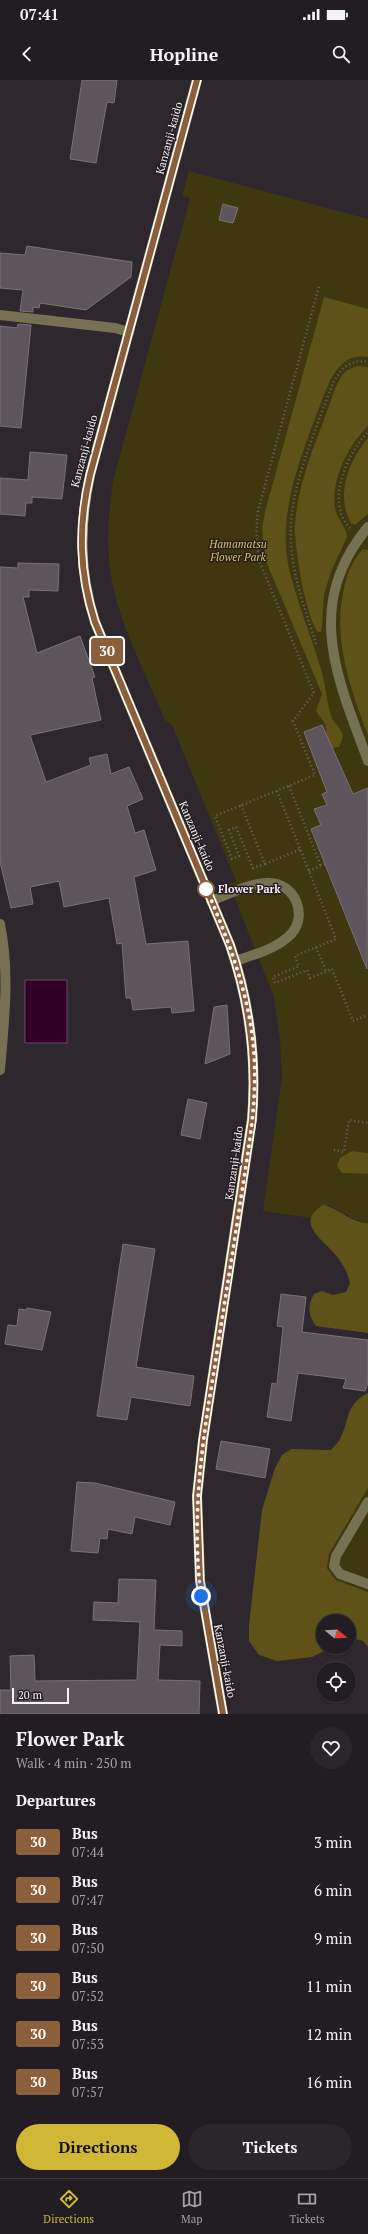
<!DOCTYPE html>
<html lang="en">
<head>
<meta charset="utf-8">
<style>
  :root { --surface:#221d22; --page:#2a262a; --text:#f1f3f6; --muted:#a2a2a5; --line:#3f3b40; --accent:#d0b736 }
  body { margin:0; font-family:"PT Serif",serif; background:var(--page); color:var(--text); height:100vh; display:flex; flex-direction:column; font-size:15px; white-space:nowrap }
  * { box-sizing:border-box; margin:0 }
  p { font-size:13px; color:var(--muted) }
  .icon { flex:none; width:22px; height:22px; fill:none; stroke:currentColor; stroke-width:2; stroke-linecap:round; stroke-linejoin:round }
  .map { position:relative; height:1634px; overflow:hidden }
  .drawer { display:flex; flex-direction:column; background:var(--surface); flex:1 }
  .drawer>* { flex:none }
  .badge { padding:0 8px; border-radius:3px; font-size:14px; line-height:26px }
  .needle { width:26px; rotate:108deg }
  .controls { position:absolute; left:316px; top:1534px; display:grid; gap:8px }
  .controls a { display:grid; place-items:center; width:40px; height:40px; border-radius:50%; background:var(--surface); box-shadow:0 1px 3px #0004,0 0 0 1px var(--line); font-size:20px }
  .scale { position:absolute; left:12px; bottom:10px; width:57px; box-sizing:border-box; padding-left:4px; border:2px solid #f6f1f4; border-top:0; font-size:11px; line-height:14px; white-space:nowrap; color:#f6f1f4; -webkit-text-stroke:3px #251e23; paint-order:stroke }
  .you { position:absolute; width:20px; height:20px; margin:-10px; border:3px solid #fff; border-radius:50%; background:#1a73e8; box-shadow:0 0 0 6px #1a73e833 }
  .map>.badge { position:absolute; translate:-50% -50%; box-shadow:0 0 0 2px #fff }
  h2 { padding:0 16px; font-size:15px; line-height:36px }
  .round { display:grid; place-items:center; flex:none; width:42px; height:42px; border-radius:21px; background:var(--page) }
  .overview { display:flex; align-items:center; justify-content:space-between; height:68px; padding:0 16px }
  h1 { font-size:19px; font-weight:600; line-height:30px }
  .action { display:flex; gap:8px; margin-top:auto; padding:8px 16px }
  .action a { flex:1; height:46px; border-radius:24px; background:var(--accent); color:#111; font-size:16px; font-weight:600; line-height:46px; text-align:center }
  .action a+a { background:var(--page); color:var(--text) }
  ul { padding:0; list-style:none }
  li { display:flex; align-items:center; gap:12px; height:48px; padding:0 16px }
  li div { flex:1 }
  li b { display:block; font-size:15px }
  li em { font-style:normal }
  li .badge { min-width:44px; font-weight:700; text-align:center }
  .status { display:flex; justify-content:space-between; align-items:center; height:28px; padding:0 20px; background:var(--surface); direction:ltr }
  .status svg { height:11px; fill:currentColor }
  header { display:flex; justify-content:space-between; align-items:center; height:52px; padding:0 16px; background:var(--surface); font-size:18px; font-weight:600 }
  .menu { display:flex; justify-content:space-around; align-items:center; height:56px; border-top:1px solid var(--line); background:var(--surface); font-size:11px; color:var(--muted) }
  .menu a { display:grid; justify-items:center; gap:2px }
  .menu .on { color:var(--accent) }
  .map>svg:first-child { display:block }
  .green { fill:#3f370f }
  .forest { fill:#5e5218 }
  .water { fill:#300029; stroke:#6b4866 }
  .building { fill:#5d555b; stroke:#7b7278 }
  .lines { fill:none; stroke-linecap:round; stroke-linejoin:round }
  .path { stroke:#6a6469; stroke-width:2.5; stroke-dasharray:1 3; stroke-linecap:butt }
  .minor { stroke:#777153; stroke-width:10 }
  .major { stroke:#c4b779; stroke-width:10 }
  .line-casing { stroke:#fff; stroke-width:9 }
  .line { stroke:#8b5e3c; stroke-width:6 }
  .walk { stroke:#f6f1f4; stroke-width:4; stroke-dasharray:0 7.2 }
  .stop-dot { fill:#fff; stroke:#8b5e3c; stroke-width:2 }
  .labels { text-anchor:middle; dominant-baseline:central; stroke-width:3; stroke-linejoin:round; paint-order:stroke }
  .street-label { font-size:11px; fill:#f6f1f4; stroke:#251e23 }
  .park-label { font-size:11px; font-style:italic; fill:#d7c158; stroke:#251e23 }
  .stop-label { font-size:11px; font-weight:bold; fill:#f6f1f4; stroke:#251e23; text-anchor:start }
</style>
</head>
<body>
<div class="status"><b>07:41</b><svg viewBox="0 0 49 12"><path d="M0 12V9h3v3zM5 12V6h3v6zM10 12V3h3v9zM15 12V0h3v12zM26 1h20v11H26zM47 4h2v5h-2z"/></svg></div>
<header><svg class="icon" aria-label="back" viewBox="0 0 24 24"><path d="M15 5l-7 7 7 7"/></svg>Hopline<svg class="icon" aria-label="search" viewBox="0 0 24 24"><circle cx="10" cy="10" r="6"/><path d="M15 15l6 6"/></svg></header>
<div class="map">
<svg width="368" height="1634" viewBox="0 0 368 1634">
  <rect width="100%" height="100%" fill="#2e272d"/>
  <path class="green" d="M189 91 368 139V1073L352 1071 342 1093 368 1094V1143C347 1143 324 1108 311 1138L263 1131 282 997 280 960 274 917 229 804 236 801 172 645 165 640C146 594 116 538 110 489 106 459 109 430 113 401L190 118 183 116V113Z
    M368 1408V1512L336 1500 327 1488 329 1474Z"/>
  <path class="forest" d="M324 217 368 229V277C340 272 330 299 322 320 303 371 278 428 288 484 296 521 312 557 322 593 326 608 327 624 332 638 334 643 340 647 342 653 344 658 341 662 339 667L331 668 324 659C330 645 323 642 316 631L322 614 266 481 262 449 265 432Z
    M358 286 368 287V346C348 366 331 399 335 428 337 439 346 446 347 457L331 492 324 514 322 548 321 552H318C306 538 294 466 295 446 297 405 315 364 329 326 333 315 337 301 344 293 348 289 353 287 358 286Z
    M368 358V434L355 445 351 443C335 416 349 380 368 358Z
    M363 469 368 470V656C350 606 331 557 345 504 348 492 354 478 363 469Z
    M352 1071 368 1073V1094L342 1093 337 1086 340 1078Z
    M323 1125C339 1128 351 1143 368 1143V1253L316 1246C308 1235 307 1226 314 1214L322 1211 333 1215 346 1212 350 1203C347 1191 342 1182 334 1173 321 1158 295 1142 323 1125Z
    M368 1313V1408L329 1474 327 1488 336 1500 368 1512V1567L363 1561 349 1557V1541H323V1567H332L312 1577 277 1581 259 1575 249 1561V1545L262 1430 275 1388 282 1375 291 1369 331 1370C333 1367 337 1364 339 1361 350 1342 344 1325 368 1313Z"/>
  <path class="water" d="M25 900H67V963H25Z"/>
  <path class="building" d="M82 0H117L114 23 107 22 96 83 70 79Z
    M223 124 238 128 233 143 219 140Z
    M27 166 132 182 131 197 86 230 40 223 39 228 33 227V232L20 231 23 210 0 208V173L25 175Z
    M18 244 31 245 21 348 0 346V246L17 248Z
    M30 372 67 375 62 419 32 417V423H26L25 436 0 434V398L28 400Z
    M18 483 59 484 58 511 29 510V517H23L37 573 80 556 95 597 92 598 101 640 30 655 46 702 91 685 89 678 107 674 111 694 129 687 143 719 127 726 135 753 144 750 156 790 134 797 146 864 188 861 194 931 172 933 171 927 133 930 131 918H126L122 863 117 864 109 818 64 827 59 801 30 807 33 824 11 828 0 782V487L18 488Z
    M322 645 353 714 368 708 367 889 311 749 321 745 314 729 327 725 322 714 327 712 304 652Z
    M227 925 230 974 205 984 214 927Z
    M188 1019 207 1023 200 1059 181 1055Z
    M123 1164 155 1169 136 1287 194 1296 190 1326 131 1317 127 1340 97 1336Z
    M281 1214 306 1217 302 1252 368 1260V1303L365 1311 343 1308 346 1299 298 1293 291 1341 267 1337 272 1303 277 1304 283 1247 277 1246Z
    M27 1228 51 1232 42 1270 5 1264 8 1245 17 1246 19 1229 26 1230Z
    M221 1361 270 1369 265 1398 216 1389Z
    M77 1402 95 1403 175 1422 170 1445 135 1437 132 1454 108 1449 107 1459 100 1458 98 1473 71 1471Z
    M119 1499 156 1500 154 1550 182 1551V1566L160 1565 158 1600 200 1601 199 1634H0V1610H11L10 1576 34 1575 35 1601 137 1600 140 1542 93 1540 94 1522 118 1523Z"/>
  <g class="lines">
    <path class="path" d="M350 448C325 423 347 373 368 352
      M316 564C306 531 293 498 291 464 288 418 307 372 323 329 328 317 332 301 341 291 347 283 358 280 368 282
      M289 706 321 786
      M277 711 336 859 295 876 299 886 273 897 275 903 307 890 310 898 332 889 353 941 368 935
      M241 725 265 784 301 769
      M265 784 253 788 236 747 229 750 239 776 232 779 215 736 315 695 293 641 314 613 260 483C256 465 256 449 258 431L319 206
      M309 791 325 784
      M316 867 326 891
      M334 1070 344 1072 349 1040 368 1043"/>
    <path class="minor" d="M0 235 115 248 129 252
      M368 447C303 525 337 597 368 681
      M211 821C229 814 247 804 267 803 296 801 310 839 288 857 273 870 253 875 235 881
      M0 844C10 893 4 942 0 990
      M368 1422 336 1476 334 1486 340 1494 368 1504"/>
    <path class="major" d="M197 0 90 395C79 446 79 492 95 542L230 865C250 923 257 979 252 1039L203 1360 197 1416 200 1501 223 1634"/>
  </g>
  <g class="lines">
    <defs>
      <path id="line" d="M197 0 90 395C78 446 79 492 95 542L230 865C250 923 257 979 252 1040L203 1360 197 1416 200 1501 223 1634"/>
    </defs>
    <use href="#line" class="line-casing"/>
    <use href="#line" class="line"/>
    <path class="walk" d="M201 1516C191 1437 202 1362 215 1285 223 1231 232 1178 240 1124 248 1071 259 1017 253 962 247 907 227 858 206 807V809"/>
  </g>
  <circle class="stop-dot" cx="206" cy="809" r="8"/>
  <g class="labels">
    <g class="street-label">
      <text transform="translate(169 58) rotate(-75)">Kanzanji-kaido</text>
      <text transform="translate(84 371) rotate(-75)">Kanzanji-kaido</text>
      <text transform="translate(197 756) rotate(67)">Kanzanji-kaido</text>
      <text transform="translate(234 1083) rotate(-82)">Kanzanji-kaido</text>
      <text transform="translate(225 1581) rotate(79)">Kanzanji-kaido</text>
    </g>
    <g class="park-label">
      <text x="238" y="464">Hamamatsu<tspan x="238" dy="13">Flower Park</tspan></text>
    </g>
    <g class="stop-label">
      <text x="218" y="809">Flower Park</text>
    </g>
  </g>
</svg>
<div class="controls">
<a><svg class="needle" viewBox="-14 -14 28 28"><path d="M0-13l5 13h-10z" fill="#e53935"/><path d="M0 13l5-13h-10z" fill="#a2a2a5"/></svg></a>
<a><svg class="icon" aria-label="locate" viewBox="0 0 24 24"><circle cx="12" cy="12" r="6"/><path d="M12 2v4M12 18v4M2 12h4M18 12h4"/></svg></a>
</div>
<div class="scale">20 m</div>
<div class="you" style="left:201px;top:1516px"></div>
<b class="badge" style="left:107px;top:571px;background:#8b5e3c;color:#fff">30</b>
</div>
<section class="drawer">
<div class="overview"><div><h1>Flower Park</h1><p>Walk · 4 min · 250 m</p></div><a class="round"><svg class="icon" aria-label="heart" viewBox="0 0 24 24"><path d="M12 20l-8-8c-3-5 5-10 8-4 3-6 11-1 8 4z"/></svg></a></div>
<h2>Departures</h2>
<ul>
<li><span class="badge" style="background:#8b5e3c;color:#fff">30</span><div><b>Bus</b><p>07:44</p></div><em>3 min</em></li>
<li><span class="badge" style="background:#8b5e3c;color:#fff">30</span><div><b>Bus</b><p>07:47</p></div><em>6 min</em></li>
<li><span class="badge" style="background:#8b5e3c;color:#fff">30</span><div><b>Bus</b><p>07:50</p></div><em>9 min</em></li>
<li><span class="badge" style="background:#8b5e3c;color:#fff">30</span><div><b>Bus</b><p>07:52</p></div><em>11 min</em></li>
<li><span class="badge" style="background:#8b5e3c;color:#fff">30</span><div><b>Bus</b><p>07:53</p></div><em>12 min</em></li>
<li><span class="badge" style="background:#8b5e3c;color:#fff">30</span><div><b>Bus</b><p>07:57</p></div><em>16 min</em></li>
</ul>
<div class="action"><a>Directions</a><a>Tickets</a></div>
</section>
<nav class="menu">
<a class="on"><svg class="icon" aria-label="directions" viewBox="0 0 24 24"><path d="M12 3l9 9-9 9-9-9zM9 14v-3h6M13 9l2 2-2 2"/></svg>Directions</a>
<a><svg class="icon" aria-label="map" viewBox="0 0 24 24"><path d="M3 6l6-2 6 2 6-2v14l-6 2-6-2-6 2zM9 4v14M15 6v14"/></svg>Map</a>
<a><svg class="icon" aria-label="tickets" viewBox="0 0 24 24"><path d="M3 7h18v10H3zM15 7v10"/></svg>Tickets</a>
</nav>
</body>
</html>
